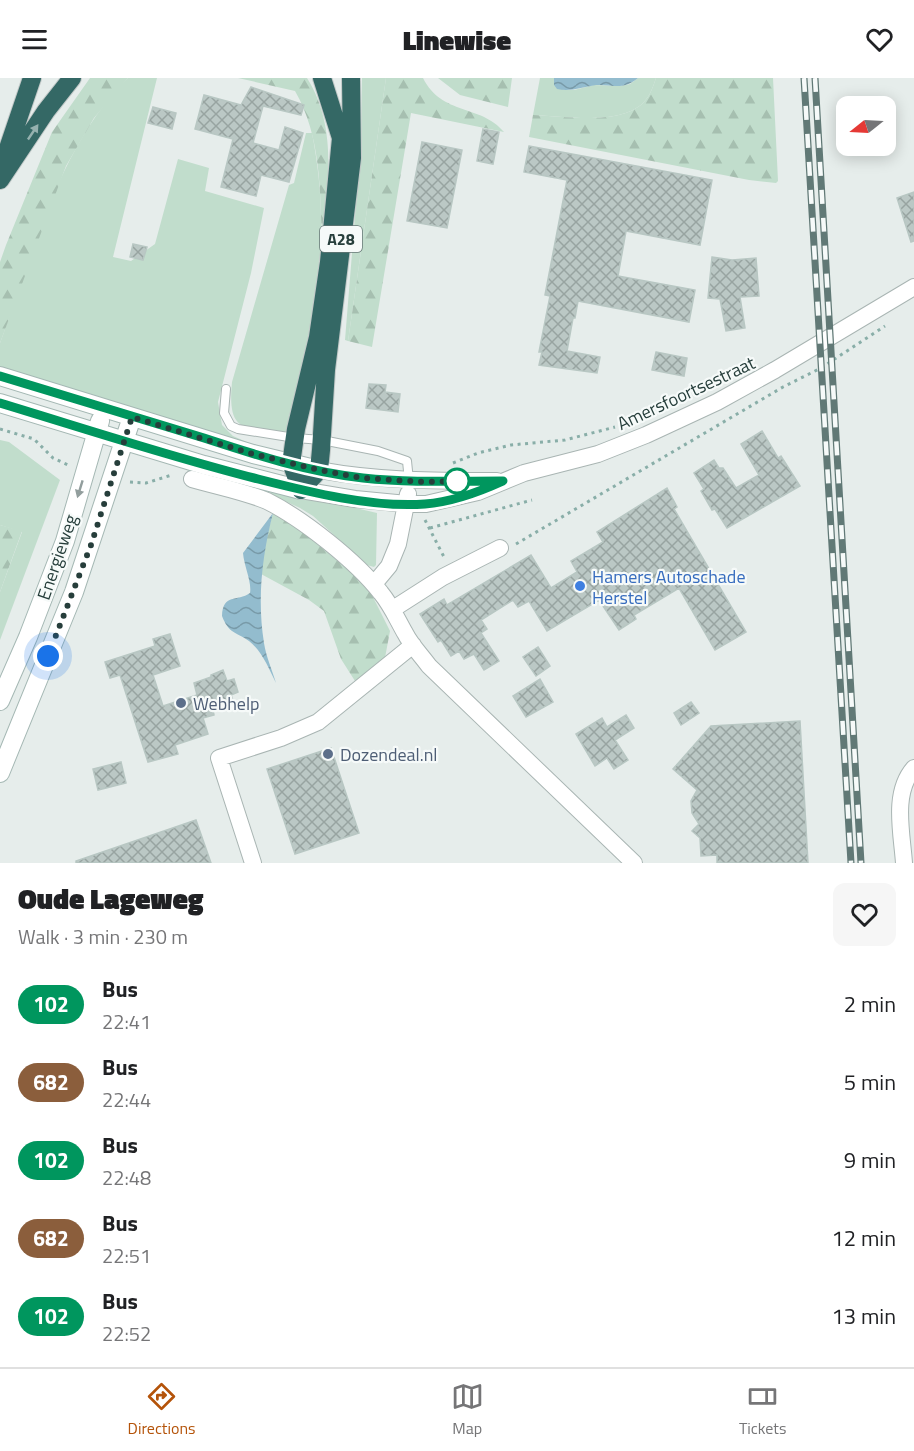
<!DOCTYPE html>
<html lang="en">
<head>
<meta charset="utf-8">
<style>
  :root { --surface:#fff; --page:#f6f6f6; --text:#202124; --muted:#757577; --line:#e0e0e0; --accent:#b45309 }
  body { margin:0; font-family:"Titillium Web",sans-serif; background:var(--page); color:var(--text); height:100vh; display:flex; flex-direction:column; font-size:22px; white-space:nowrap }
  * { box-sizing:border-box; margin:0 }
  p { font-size:20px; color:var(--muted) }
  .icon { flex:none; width:33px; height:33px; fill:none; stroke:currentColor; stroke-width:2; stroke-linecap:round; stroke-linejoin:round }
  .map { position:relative; height:785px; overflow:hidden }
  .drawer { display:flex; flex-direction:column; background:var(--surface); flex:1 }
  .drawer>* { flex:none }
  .badge { padding:0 12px; border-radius:20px; font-size:21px; line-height:39px }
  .needle { width:39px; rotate:252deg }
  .tools { position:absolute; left:836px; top:18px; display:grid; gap:12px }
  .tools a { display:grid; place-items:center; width:60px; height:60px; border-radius:12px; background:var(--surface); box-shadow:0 3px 15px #0003; font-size:30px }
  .you { position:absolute; width:30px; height:30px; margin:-15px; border:4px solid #fff; border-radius:50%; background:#1a73e8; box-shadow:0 0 0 9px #1a73e833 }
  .map>.badge { position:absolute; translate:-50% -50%; box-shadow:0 0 0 3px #fff }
  .round { display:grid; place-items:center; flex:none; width:63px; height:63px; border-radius:12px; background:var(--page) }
  .headline { display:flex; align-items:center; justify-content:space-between; height:102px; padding:0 18px }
  h1 { font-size:28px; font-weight:800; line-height:45px }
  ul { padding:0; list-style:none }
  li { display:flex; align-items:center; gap:18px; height:78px; padding:0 18px }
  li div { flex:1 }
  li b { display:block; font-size:22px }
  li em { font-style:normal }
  li .badge { min-width:66px; font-weight:700; text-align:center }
  header { display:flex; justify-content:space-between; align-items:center; height:78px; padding:0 18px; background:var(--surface); font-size:27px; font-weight:800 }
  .dock { display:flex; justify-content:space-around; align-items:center; height:84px; border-top:2px solid var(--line); background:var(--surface); font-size:16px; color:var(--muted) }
  .dock a { display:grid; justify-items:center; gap:3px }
  .dock .selected { color:var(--accent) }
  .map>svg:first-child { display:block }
  .grass { fill:#c1ddcc }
  .forest { fill:url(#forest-firs) }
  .water { fill:url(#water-waves) }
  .building { fill:url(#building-cross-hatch); stroke:#b8c7c3; stroke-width:1.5 }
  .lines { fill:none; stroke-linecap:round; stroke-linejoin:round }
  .lane-casing { stroke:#a9b5b3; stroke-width:10 }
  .street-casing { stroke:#a9b5b3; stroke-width:18 }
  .secondary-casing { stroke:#a5b8b4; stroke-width:20 }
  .highway-casing { stroke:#c2c9c8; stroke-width:20 }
  .path { stroke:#89aea8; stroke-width:3; stroke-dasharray:3 4.5; stroke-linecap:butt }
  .lane { stroke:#fff; stroke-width:8 }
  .street { stroke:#fff; stroke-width:16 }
  .secondary { stroke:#fff; stroke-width:18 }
  .highway { stroke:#346865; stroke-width:18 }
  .rail-casing { stroke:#617976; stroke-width:7 }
  .rail { stroke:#f6faf9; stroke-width:4.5; stroke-dasharray:14; stroke-linecap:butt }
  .oneway { fill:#95b1af }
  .oneway2 { fill:#929e9d }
  .line-casing { stroke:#fff; stroke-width:14 }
  .line { stroke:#00965e; stroke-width:9 }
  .walk { stroke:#263e3b; stroke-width:6; stroke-dasharray:0 10.8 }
  .stop-dot { fill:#fff; stroke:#00965e; stroke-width:3 }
  .shop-dot { fill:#3f7fe0; stroke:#f6faf9; stroke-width:2 }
  .service-dot { fill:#5c6f8a; stroke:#f6faf9; stroke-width:2 }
  .labels { text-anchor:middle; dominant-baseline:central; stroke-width:4.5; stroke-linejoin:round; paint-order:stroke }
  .shield { fill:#f6faf9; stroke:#647674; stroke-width:1.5 }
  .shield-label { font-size:16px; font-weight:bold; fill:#263e3b }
  .street-label { font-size:18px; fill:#263e3b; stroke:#f6faf9 }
  .shop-label { font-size:18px; fill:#366cbe; stroke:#f6faf9; text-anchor:start }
  .service-label { font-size:18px; fill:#4e5e75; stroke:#f6faf9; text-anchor:start }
</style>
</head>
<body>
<header><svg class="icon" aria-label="menu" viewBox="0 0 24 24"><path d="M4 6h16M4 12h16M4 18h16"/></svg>Linewise<svg class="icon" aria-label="heart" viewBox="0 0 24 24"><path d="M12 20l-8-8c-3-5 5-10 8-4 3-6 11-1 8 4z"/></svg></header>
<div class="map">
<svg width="914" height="785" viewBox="0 0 914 785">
  <defs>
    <pattern id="forest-firs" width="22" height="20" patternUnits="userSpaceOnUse" patternTransform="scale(1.5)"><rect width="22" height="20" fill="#c1ddcc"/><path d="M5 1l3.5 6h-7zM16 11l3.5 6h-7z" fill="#a6bfb0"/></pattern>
    <pattern id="water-waves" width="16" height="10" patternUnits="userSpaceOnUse" patternTransform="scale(1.5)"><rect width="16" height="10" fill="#93bcce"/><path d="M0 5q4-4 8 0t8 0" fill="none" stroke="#789aa8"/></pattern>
    <pattern id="building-cross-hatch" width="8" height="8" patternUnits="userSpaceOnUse" patternTransform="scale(1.5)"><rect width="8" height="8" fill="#bbc8c5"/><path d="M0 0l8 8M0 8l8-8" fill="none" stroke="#98a4a1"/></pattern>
  </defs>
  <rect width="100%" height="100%" fill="#e6edeb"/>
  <path class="grass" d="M128 0H157L113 179 131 183 155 166 178 81 209 90 205 113 264 130 251 195 218 324 222 347 233 358 249 365 248 370 0 292V265L4 254C33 170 63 63 128 0Z
    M362 0H386L348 263 345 262 361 64Z
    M540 0H554V7L564 12H574L594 7 621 8 630 6 638 0H656C653 9 650 18 643 25 619 48 564 38 533 37Z
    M306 55H312C327 132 322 193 307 269 302 298 296 326 287 354 244 350 227 356 232 304L289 107 294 105Z
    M0 362 9 364 60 402 0 562V514L22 454 0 447Z
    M241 403 377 435 376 487 374 489 367 487 313 438 300 430Z"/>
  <path class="forest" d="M90 0H128L94 40 66 88 0 265V184L6 167 52 54Z
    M238 0H307C338 49 328 109 322 163 320 112 321 58 295 13Z
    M386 0H423C442 38 481 26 504 54L411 35 372 269 348 263Z
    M438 0H512L508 29 460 17Z
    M656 0H773L778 103 776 105 749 102 529 59 533 37C564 38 619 48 643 25 650 18 653 9 656 0Z
    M273 435 290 443 353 496 371 515 390 553 384 585 355 603 341 581 324 533 309 522 261 496 264 468Z
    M0 447 22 453 0 514Z"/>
  <path class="water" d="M554 0H638C622 13 613 6 596 7 582 9 571 14 557 11L554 7Z
    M273 435C262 478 257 521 264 565 266 578 272 592 276 605 269 591 262 573 249 563 235 553 229 556 222 538 223 515 237 524 250 515 252 504 244 488 243 475Z"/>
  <path class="building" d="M251 9 304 27 301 37 263 28 253 65 279 72 285 49 303 55 289 104 261 97 256 118 221 109 233 61 195 51 204 17 241 27Z
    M153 29 176 35 172 51 148 45Z
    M483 51 499 54 493 86 477 83Z
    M422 64 462 72 447 150 407 143Z
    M529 68 712 102 700 167 626 153 618 198 695 212 689 244 578 223 575 240H573L567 273 600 279 597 295 539 287 542 274H539L550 218 545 217 567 102 524 94Z
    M914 114V163L911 164 897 120Z
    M133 166 147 169 143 182 130 179Z
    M712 179 732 182 756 180 759 218 740 219 745 250 726 253 720 221 708 220Z
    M656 274 687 280 684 298 652 292Z
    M369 306 386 307 385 314 400 316 398 334 366 330Z
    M762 353 778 380 781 378 800 408 727 450 715 431 712 432 701 413 704 411 694 395 714 382 719 390H723L736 410 759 397 741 366Z
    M667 410 677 429 674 431 746 554 715 572 679 510 634 537 636 541 619 552 599 522 547 553 529 523 518 529 513 522 481 542 487 551 481 555 499 583 484 592 474 576 464 581 459 573 451 578 441 562 438 564 420 536 444 521 447 527 531 477 551 510 577 494 571 483 603 464 597 454Z
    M170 556 180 588 153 597 163 628 197 617 194 605 211 599V597L223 592 227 603 234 601 238 614 231 617 234 625 213 632 214 637 203 640 208 656 175 667 178 676 148 684 120 597 110 600 105 584 155 568 153 561Z
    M538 569 550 588 536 598 523 579Z
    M540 601 553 624 526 639 513 618Z
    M691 624 699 635 681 647 674 635Z
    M626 637 634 650 615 662 628 682 614 691 607 680 595 688 576 656 602 640 607 649Z
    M800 643 808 785H717V777L701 778 700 760 692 753 699 746 692 735 691 723 697 712 673 691 711 648Z
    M331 670 359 755 295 776 267 691Z
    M121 684 126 705 98 712 93 691Z
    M196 742 211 785H76V783Z"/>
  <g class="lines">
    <defs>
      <path id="lane" d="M226 311 224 335 231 348 238 351 295 360 322 362 378 373 407 383 409 403"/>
      <path id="street" d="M319 392C379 403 435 403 497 403
        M192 401C216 408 243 413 267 423 303 441 356 483 381 515 391 527 397 541 405 555 411 567 421 577 429 588L634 785
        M301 412 355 421 407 426H426L478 414 524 395 598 376 646 357 717 324 775 292 914 209
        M374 506 389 488 398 466 408 416
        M393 531 443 499 500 470
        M253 785 219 680 281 660 318 644 413 567
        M904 785C902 755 892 715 914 690"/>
      <path id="secondary" d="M0 298 253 376 319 392
        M0 325 204 387 301 412
        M0 623 28 559 65 463 100 343
        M0 695 74 514 132 339"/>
      <path id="highway" d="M322 0 341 60 329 184 318 259 296 351 292 379V387L301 412 319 392 321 372 326 292 352 80 351 0
        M2 88 32 0
        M0 102 46 33 72 0"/>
    </defs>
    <use href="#lane" class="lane-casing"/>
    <use href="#street" class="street-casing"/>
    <use href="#secondary" class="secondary-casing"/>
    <use href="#highway" class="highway-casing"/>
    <path class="path" d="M624 345 651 334
      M0 351 34 361 53 380 68 387
      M453 385 478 375 511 367 565 362 615 349
      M130 404 146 405 172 397
      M425 442 444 479
      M430 450 532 422
      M516 466 783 309 821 290 885 248"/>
    <use href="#lane" class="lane"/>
    <use href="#street" class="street"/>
    <use href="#secondary" class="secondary"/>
    <use href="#highway" class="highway"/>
    <defs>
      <path id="rail" d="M804 0 851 785
        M815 0 861 785"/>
    </defs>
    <use href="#rail" class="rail-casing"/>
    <use href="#rail" class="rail"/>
  </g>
  <defs><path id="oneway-solid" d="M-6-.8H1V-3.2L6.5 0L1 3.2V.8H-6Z" transform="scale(1.5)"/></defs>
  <use class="oneway" href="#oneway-solid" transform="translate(33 54) rotate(-56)"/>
  <use class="oneway2" href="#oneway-solid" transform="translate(80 411) rotate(107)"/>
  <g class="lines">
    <defs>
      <path id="line" d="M0 298C68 319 136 339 204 360 256 377 308 394 363 400 409 405 457 403 503 403 479 414 453 424 425 426 373 430 309 414 258 401 171 379 86 351 0 325"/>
    </defs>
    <use href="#line" class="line-casing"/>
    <use href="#line" class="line"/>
    <path class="walk" d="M48 578 91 467 132 339 253 376 319 392 362 400 424 404 464 403H457"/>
  </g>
  <circle class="stop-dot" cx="457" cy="403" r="12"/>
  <circle class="shop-dot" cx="580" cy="508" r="6"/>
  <g class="service-dot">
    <circle cx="181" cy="625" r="6"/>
    <circle cx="328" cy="676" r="6"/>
  </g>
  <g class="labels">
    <rect class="shield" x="320" y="148" width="42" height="26" rx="4.5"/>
    <g class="shield-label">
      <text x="341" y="161">A28</text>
    </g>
    <g class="street-label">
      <text transform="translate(686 315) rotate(-25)">Amersfoortsestraat</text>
      <text transform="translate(57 479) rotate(-71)">Energieweg</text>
    </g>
    <g class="shop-label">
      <text x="592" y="498">Hamers Autoschade<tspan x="592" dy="21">Herstel</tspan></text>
    </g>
    <g class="service-label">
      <text x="193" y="625">Webhelp</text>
      <text x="340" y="676">Dozendeal.nl</text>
    </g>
  </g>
</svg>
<div class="tools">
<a><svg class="needle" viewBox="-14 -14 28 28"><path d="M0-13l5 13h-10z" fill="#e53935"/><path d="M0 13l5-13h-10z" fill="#757577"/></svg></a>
</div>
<div class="you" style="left:48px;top:578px"></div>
</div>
<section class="drawer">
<div class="headline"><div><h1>Oude Lageweg</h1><p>Walk · 3 min · 230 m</p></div><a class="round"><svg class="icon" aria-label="heart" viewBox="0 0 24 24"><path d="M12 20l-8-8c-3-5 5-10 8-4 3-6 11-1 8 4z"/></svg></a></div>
<ul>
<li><span class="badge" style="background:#00965e;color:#fff">102</span><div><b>Bus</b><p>22:41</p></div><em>2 min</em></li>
<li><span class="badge" style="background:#8b5e3c;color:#fff">682</span><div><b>Bus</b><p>22:44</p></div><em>5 min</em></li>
<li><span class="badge" style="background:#00965e;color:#fff">102</span><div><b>Bus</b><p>22:48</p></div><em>9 min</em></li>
<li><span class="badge" style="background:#8b5e3c;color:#fff">682</span><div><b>Bus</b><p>22:51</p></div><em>12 min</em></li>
<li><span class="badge" style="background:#00965e;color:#fff">102</span><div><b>Bus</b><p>22:52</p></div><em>13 min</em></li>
</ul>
</section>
<nav class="dock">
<a class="selected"><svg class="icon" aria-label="directions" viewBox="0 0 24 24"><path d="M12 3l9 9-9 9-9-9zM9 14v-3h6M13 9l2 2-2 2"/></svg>Directions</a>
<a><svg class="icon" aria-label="map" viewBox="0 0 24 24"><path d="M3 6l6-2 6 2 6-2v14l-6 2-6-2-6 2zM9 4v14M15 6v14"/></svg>Map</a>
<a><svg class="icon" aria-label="tickets" viewBox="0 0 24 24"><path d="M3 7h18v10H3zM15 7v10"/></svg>Tickets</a>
</nav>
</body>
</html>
